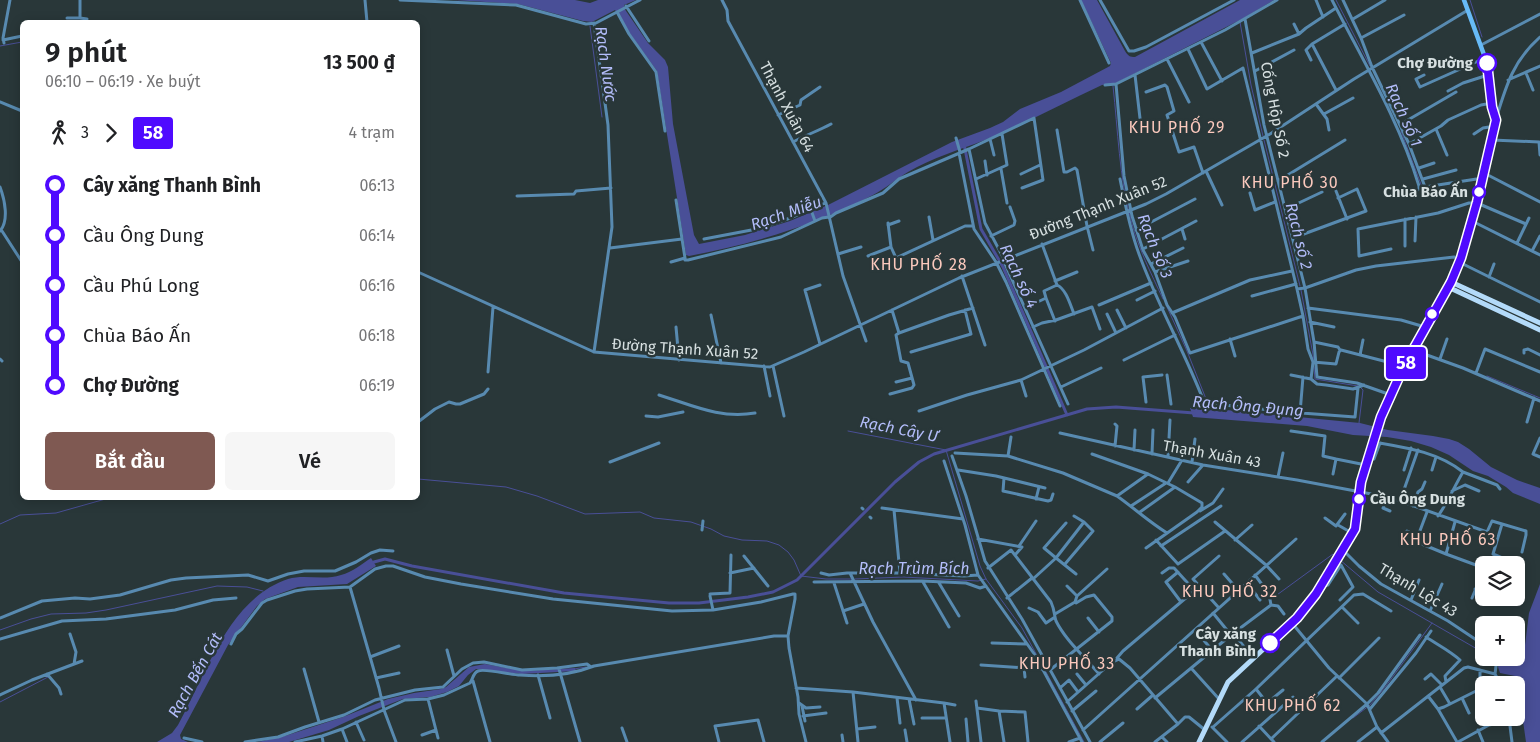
<!DOCTYPE html>
<html lang="vi">
<head>
<meta charset="utf-8">
<style>
  :root { --surface:#fff; --page:#f6f6f6; --text:#202124; --muted:#757577; --accent:#7f5952 }
  body { margin:0; font-family:"Fira Sans",sans-serif; background:var(--page); color:var(--text); height:100vh; display:flex; flex-direction:column; font-size:19px; white-space:nowrap }
  * { box-sizing:border-box; margin:0 }
  p { font-size:16px; color:var(--muted) }
  .icon { flex:none; width:28px; height:28px; fill:none; stroke:currentColor; stroke-width:2; stroke-linecap:round; stroke-linejoin:round }
  .map { position:relative; flex:1; overflow:hidden }
  .panel { position:absolute; left:20px; top:20px; width:400px; height:480px; display:flex; flex-direction:column; background:var(--surface); border-radius:8px; box-shadow:0 2px 12px #0003 }
  .panel>* { flex:none }
  .badge { padding:0 10px; border-radius:4px; font-size:18px; line-height:32px }
  .controls { position:absolute; left:1475px; top:556px; display:grid; gap:10px }
  .controls a { display:grid; place-items:center; width:50px; height:50px; border-radius:8px; background:var(--surface); box-shadow:0 2px 12px #0003; font-size:25px }
  .map>.badge { position:absolute; translate:-50% -50%; box-shadow:0 0 0 2px #fff }
  .legs { display:flex; align-items:center; gap:8px; height:55px; padding:0 25px; font-size:16px }
  .legs p { margin-inline-start:auto }
  .headline { display:flex; align-items:center; justify-content:space-between; height:85px; padding:0 25px }
  h1 { font-size:28px; font-weight:600; line-height:38px }
  .primary-button { display:flex; gap:10px; margin-top:auto; padding:10px 25px }
  .primary-button a { flex:1; height:58px; border-radius:8px; background:var(--accent); color:#fff; font-size:20px; font-weight:600; line-height:58px; text-align:center }
  .primary-button a+a { background:var(--page); color:var(--text) }
  ul { padding:0 25px; list-style:none }
  li { display:flex; align-items:center; gap:18px; height:50px; font-size:19px }
  li i { display:grid; place-items:center; width:8px; height:100%; margin:0 6px; background:currentColor }
  li i::after { content:''; width:12px; height:12px; margin:-6px; border:4px solid; border-radius:50%; background:var(--surface) }
  li p { margin-inline-start:auto }
  li:first-child i { background:linear-gradient(#0000 50%,currentColor 0) }
  li:last-child i { background:linear-gradient(currentColor 50%,#0000 0) }
  .map>svg:first-child { display:block }
  .water { fill:#494f97 }
  .lines { fill:none; stroke-linecap:round; stroke-linejoin:round }
  .stream { stroke:#494f97; stroke-width:1 }
  .canal { stroke:#494f97; stroke-width:3 }
  .street { stroke:#588ab0; stroke-width:3 }
  .secondary { stroke:#67baf7; stroke-width:4.5 }
  .primary { stroke:#b3daf9; stroke-width:5 }
  .line-1-casing { stroke:#fff; stroke-width:11 }
  .line-1 { stroke:#4f0aff; stroke-width:8 }
  .stop-1-dot { fill:#fff; stroke:#4f0aff; stroke-width:2.5 }
  .labels { text-anchor:middle; dominant-baseline:central; stroke-width:5; stroke-linejoin:round; paint-order:stroke }
  .stop-label { font-size:15px; font-weight:bold; fill:#d7e0e1; stroke:#293739; text-anchor:end }
  .street-label { font-size:15px; fill:#d7e0e1; stroke:#293739 }
  .water-label { font-size:16px; font-style:italic; fill:#b3bdfa; stroke:#293739 }
  .neighbourhood-label { font-size:16px; letter-spacing:1px; fill:#fbc9bd; stroke:#293739 }
</style>
</head>
<body>
<div class="map">
<svg width="1540" height="742" viewBox="0 0 1540 742">
  <rect width="100%" height="100%" fill="#293739"/>
  <path class="water" d="M453 0H575L590 3 598 0H636L624 5V8L648 43 665 60 668 67 673 124 694 235 699 244 745 235 790 221 828 205 952 142 990 128 1003 122 1020 109 1061 92 1110 66 1111 63 1081 0H1097L1125 51C1128 56 1130 57 1135 57L1240 0H1274L1244 18 1116 83 1102 85C1063 103 1025 124 985 140 959 150 932 158 908 172 896 179 885 189 873 195 816 225 752 244 689 256L686 255 657 71 625 27 615 10 592 22 583 21 518 4Z
    M1190 408H1205L1360 423 1388 430 1433 436 1449 439 1458 442 1469 449 1491 467 1517 480 1540 488V504L1513 493 1506 487 1488 476 1473 471 1449 455 1431 447 1411 441 1387 437 1353 435 1307 426 1193 417Z
    M371 558 376 566 347 584 298 587 265 599 257 606 228 645 180 735 181 739 188 742H157L172 733 178 725C206 675 228 599 288 579 305 574 324 581 341 575 352 572 362 564 371 558Z
    M1540 584V742H1526L1522 714 1520 677 1500 673 1498 667 1500 658H1516V655H1522L1524 653 1529 613Z
    M485 664 525 671 575 668 576 671 522 674 476 669 468 675 459 686 447 692 430 697 403 699 359 716 329 730 289 742H258L288 735 343 717 388 699 414 693 441 689 446 687 469 667Z"/>
  <g class="lines">
    <path class="stream" d="M1336 0 1370 66
      M1470 0 1482 37
      M1240 22 1251 85 1263 136
      M590 26 602 117
      M0 46 22 42
      M1113 86C1118 130 1119 177 1131 220 1138 248 1151 273 1163 299
      M1401 131 1422 187
      M1264 140 1300 286
      M1301 290 1314 360
      M1167 307 1187 351 1210 409
      M1314 367 1315 379 1358 386
      M1487 376 1540 398
      M1359 423 1363 390 1361 388
      M848 431 946 450 980 566 986 579 1022 628 1084 742
      M418 479 506 487 537 496 585 514 640 512 654 518 691 522 711 529 724 536 742 540 767 541 779 545 788 552 794 560 801 576 826 579H851
      M0 524 20 515 56 513 109 498
      M1340 560 1378 592 1484 653
      M855 579 903 577 978 581 986 579
      M1270 600 1333 554 1337 557
      M0 630 31 619 51 614 86 613 106 610 217 586 247 587 263 591
      M1492 658 1495 659
      M574 669 586 667
      M0 702 48 677
      M1353 718 1370 705 1386 686 1432 623"/>
    <path class="canal" d="M964 144 981 229 1003 267 1067 415
      M374 562 385 559 412 566 564 593 669 603H699L748 597 773 592 797 580 895 482 919 462 934 454 1087 409 1116 407 1194 413"/>
    <path class="street" d="M365 0 367 22
      M400 0 516 5 586 24 596 23 640 0
      M722 0 727 10 728 21 826 203 843 276 866 341
      M1080 0 1109 63
      M1100 0 1129 51H1134L1146 47 1234 0
      M1316 0 1323 17
      M1332 0C1363 61 1399 120 1419 186V189L1416 191
      M1343 0 1361 38 1372 67 1409 144 1425 187 1483 178
      M626 6 649 41
      M617 12 629 34 656 72 665 131
      M67 18H80V0
      M80 18 87 19
      M1245 19 1264 125 1305 288 1314 342 1338 347 1340 350
      M1353 19 1385 0
      M1294 24 1299 34
      M1361 38 1404 15
      M3 40 22 36
      M1201 42 1222 81
      M4 43 3 38 10 0
      M1312 44 1345 24
      M1481 45 1540 14
      M1252 53 1299 34 1306 28 1336 8
      M1167 59 1189 102
      M1311 60 1306 50 1312 44 1336 90
      M1255 71 1294 50
      M1526 73 1533 90
      M1135 75 1141 127
      M1424 75 1416 79 1420 87 1485 58
      M1508 80 1540 66
      M1116 84 1124 176 1132 216 1143 250 1155 272 1167 305 1175 317 1190 353 1303 316 1297 289 1243 68 1207 89 1188 49
      M1105 85 1116 84 1225 30 1277 0
      M1448 91 1463 83 1488 75
      M1146 92 1165 85 1167 87 1174 111 1167 115 1179 152 1194 147 1203 173
      M0 102 22 111
      M1316 104 1327 119 1329 130
      M1324 114 1353 98
      M778 115 800 105 801 100 820 87
      M1496 119C1506 86 1513 61 1540 37
      M1401 124 1456 92
      M1436 129 1447 155
      M1057 130 1064 172H1067L1075 168 1077 170 1087 226 1093 250
      M1474 134 1483 128 1495 126
      M956 138 960 152
      M990 139 994 155
      M1492 140 1539 142 1540 155
      M793 142C806 135 818 131 831 124
      M1409 144 1441 126 1448 120 1481 105 1492 103
      M969 149 985 223 1004 259 1005 264 1068 404
      M959 153 974 229 996 262 1006 282 1060 406
      M985 161 987 175
      M1419 168 1434 163
      M1001 169 1007 203
      M1206 171 1222 205
      M1484 173 1540 202
      M1021 174 1040 165
      M976 179 1007 165 1002 134
      M1120 179C1125 204 1130 230 1139 254 1157 304 1185 352 1204 402L1209 401 1215 404 1288 412 1355 417 1358 388
      M1423 179 1456 170
      M1278 181 1345 140
      M0 187C5 200 9 221 0 231
      M1336 191 1347 219
      M1250 193 1255 210 1275 202
      M517 196 574 194 576 191 611 188
      M676 200 685 258
      M1286 209 1322 192
      M811 210 815 221
      M929 217 933 240
      M829 218 836 213 883 193 899 179 969 149 1034 118 1043 180 1022 188
      M1472 221 1540 255
      M888 223 891 247 896 258 965 226H973
      M888 225 899 221
      M1182 229 1185 239
      M1136 230 1195 199
      M2 231 22 262
      M991 236 1014 225 1015 221 1010 207
      M1293 238 1366 211 1357 189 1338 198
      M704 239 762 228 793 217 825 203
      M1415 241 1416 217
      M1517 243 1529 218
      M1042 244 1057 285C1066 289 1070 304 1074 314
      M1405 246V219
      M610 248 682 239
      M1143 249 1196 221
      M1391 249 1359 256 1358 229 1438 213 1469 203H1477L1526 224
      M1532 251 1540 236
      M838 254 861 247
      M868 256 891 247
      M671 262 685 258V260H688L781 237 822 218 829 217
      M1459 262 1540 302
      M1151 264 1183 248
      M418 272 594 352 770 367 804 352 959 278 1146 204 1166 194 1270 134 1354 79 1468 10
      M1155 272 1188 261
      M962 276 985 345
      M1489 277 1494 264
      M1055 281 1077 272
      M820 285 805 290 820 344
      M1297 289 1305 288 1356 270 1376 266 1454 257 1461 258
      M1252 296 1296 284
      M1046 298 1044 291 1057 285
      M1137 300 1155 291
      M1099 305 1151 283
      M1025 308 1046 298 1055 321
      M1308 308 1401 320 1425 327
      M892 310 899 333 949 315 973 308
      M1117 310 1126 328
      M1172 313 1250 280 1292 271
      M1107 314 1116 333
      M711 315 721 363
      M1303 316 1308 349 1313 362 1311 379
      M1310 322 1334 327
      M676 327 679 360
      M1033 327 1042 323 1056 320 1092 307 1100 329
      M1230 339 1235 356
      M1314 342 1317 377 1357 383 1391 395
      M1413 350 1463 368 1540 401
      M594 352 612 227 608 125 594 23
      M911 352 971 334 965 310
      M1524 353V350L1528 349 1540 355
      M1360 355 1363 340
      M0 359 2 361
      M1440 359 1447 339
      M1124 360 1175 335
      M1313 362 1336 364 1339 352 1341 350 1403 366
      M764 366 770 396
      M773 366 784 416
      M488 372 493 307
      M1476 373 1485 349 1540 372
      M1167 375 1171 404
      M1291 375 1311 379 1317 384 1326 385 1353 389 1364 385
      M896 382 912 378
      M1061 387 1101 368
      M890 394 912 388 914 385 908 363 901 361 896 335 899 333
      M659 395C692 405 719 419 755 413
      M1026 396 1021 380 1084 350 1163 308
      M1146 402 1143 377 1162 375
      M919 411 967 395 1021 380
      M1300 413 1303 377
      M646 416 658 417 683 412
      M418 422 435 409 449 402 456 404H460L484 394 488 389
      M1527 422 1534 398
      M1115 424 1117 426 1115 446
      M1291 431 1325 436 1323 456 1336 459
      M1060 433 1203 465 1297 480 1382 496 1400 501 1487 532 1492 521 1526 531V535L1522 552
      M1540 438 1533 454 1540 457
      M1134 450 1135 430
      M955 453 1008 456 1011 437
      M1092 454 1148 474
      M1152 454 1153 430
      M952 456 966 496 985 561 1022 619 1090 742
      M1008 456 1063 473 1117 496 1148 474 1175 487 1202 503V507L1197 512 1146 548
      M1168 457 1170 420
      M1368 458 1374 459 1380 443C1409 448 1439 453 1463 472 1454 487 1448 502 1438 516
      M610 462 659 443
      M1192 462 1195 439
      M958 470 996 476 1045 488
      M1404 470 1411 448
      M1432 470 1436 457
      M1463 472 1497 485 1500 489
      M1333 474 1336 459 1366 465
      M1278 477 1283 453
      M1004 478 1003 491 1048 501 1051 500 1053 494
      M1188 482 1203 465
      M1168 483 1182 460
      M1452 491 1465 485 1479 491
      M1117 496C1134 508 1149 522 1167 533
      M1387 498 1383 508 1390 511
      M1036 499 1039 487
      M1400 501 1418 450
      M1131 506 1166 483
      M1413 506 1418 492 1422 489 1425 482
      M862 508 863 509
      M882 508 963 519
      M894 510 900 573
      M1200 511 1213 503 1223 489
      M1140 512 1175 487
      M1074 516 1084 522
      M870 517 871 518
      M1325 518 1336 526 1345 514
      M1215 522 1266 565 1279 579
      M1455 522 1446 554 1484 568
      M1502 524 1493 554 1514 563
      M1338 525 1352 533
      M702 530 703 521
      M1407 531 1418 536 1427 512
      M1418 536 1417 542 1446 554
      M978 539 1022 547 1015 555
      M1156 540 1178 564 1225 531
      M1235 540 1252 525
      M1019 546 1036 521
      M1161 546 1221 506
      M1343 550 1359 566 1381 584 1448 621 1484 645
      M744 556 768 586
      M1219 556 1193 579 1219 608
      M1065 564 1093 531 1084 522 1056 558 1076 574
      M988 568 1011 550 1051 602C1055 611 1054 615 1056 621 1066 641 1085 657 1099 674
      M1178 572 1166 582 1181 602
      M730 573 754 568
      M821 573 829 575 847 573H900L964 576 978 575 965 525 944 461
      M850 573 873 622 916 700
      M1162 573 1169 568H1174L1195 591
      M1224 574 1238 590
      M978 575 1035 655 1082 742
      M1255 575 1269 594 1271 605
      M1033 579 1056 558 1044 548 1066 523
      M814 582 922 581 966 583 980 588 986 586
      M923 582 949 627
      M834 583 847 623
      M939 583 959 616
      M1247 583 1260 600
      M1323 586 1328 585 1341 565 1353 587 1340 600
      M350 587 379 688 384 710 396 742
      M1475 589 1484 591
      M710 594 730 593 731 555
      M710 596 713 610
      M1077 596 1107 569
      M1007 598 1032 578
      M1472 598 1484 569
      M1504 598H1506
      M1411 600 1419 580
      M1342 607 1358 623
      M1029 608 1038 612 1046 623 1055 617
      M843 611 864 604
      M1430 611 1442 584
      M1213 613 1231 635
      M1055 614 1075 602 1077 596 1067 586
      M0 618 42 601 75 598 90 599 120 595 171 580 186 578 248 575 268 581 288 574 304 571H335L356 562 371 553 380 550 393 551
      M1088 618 1099 632
      M1292 623 1329 668 1367 704 1377 727 1388 742
      M1195 630 1212 650
      M1233 633 1253 658
      M70 634 76 652 74 664
      M1426 637C1438 645 1450 651 1460 660L1445 676 1446 682
      M0 639 62 621 106 619 175 610 213 600 236 598
      M992 643 1027 644
      M231 644 236 634 242 629 262 603 267 600 295 591 307 589 350 587 375 569 386 566H393L425 577 461 584 553 599 672 611 713 610 761 602 793 594H795V599L788 636 789 648 798 697 799 714 806 742
      M447 650 454 676
      M1516 654H1521
      M370 657 399 646
      M1117 658 1123 651 1200 586
      M1497 658 1495 674 1501 685
      M981 665 1042 669
      M1024 668 1025 677
      M1191 668 1219 699
      M304 669 319 722
      M559 669 580 742
      M1050 670 1112 621V617L1094 595 1086 597 1076 603 1075 602
      M47 674 59 688 61 694
      M1077 674 1086 685
      M538 675 550 718
      M376 678 399 673
      M1339 678 1379 638
      M1425 679 1431 674 1442 685
      M473 681 490 742
      M1440 687 1450 704
      M796 688 853 692 858 742
      M1060 688 1069 680 1078 692
      M1256 689 1275 713
      M853 692 944 703 950 742
      M0 695 32 680 82 661
      M1428 696 1438 709 1444 707 1480 689V670
      M897 698 900 723
      M1155 698 1231 635 1271 605 1278 606 1284 614
      M1462 698 1469 713
      M428 699 438 738
      M909 699 914 724
      M976 701 981 742
      M1067 702 1112 662 1119 659 1130 668 1178 724 1185 717H1189L1205 730
      M799 703 806 708 820 707
      M944 703 955 705
      M1267 703 1283 690
      M802 706 805 721
      M977 708 999 711 1004 742
      M1137 709 1153 695
      M1370 709 1416 653 1431 631
      M1438 709 1457 742
      M999 711 1025 712 1028 742
      M1072 711 1096 691
      M803 716 826 713
      M922 718H946
      M1509 718 1512 742
      M966 719 968 742
      M356 722 364 740
      M1259 726 1274 742
      M1212 727 1227 742
      M1213 727 1256 689 1354 595 1363 594 1391 611
      M622 728 627 742
      M342 729 347 742
      M857 729 875 727
      M905 730 907 742
      M1083 730 1296 539
      M1478 730 1483 742
      M1381 733 1464 668 1468 667 1495 674
      M422 735 436 730
      M842 735 843 742
      M322 736 323 742
      M1162 737 1167 742
      M184 738 202 742
      M1271 739 1337 676
      M245 742 278 737 305 727 344 715 375 700 415 690 443 687 462 669 473 663 484 662 522 670 557 668 587 664 591 667
      M295 742 322 736 342 729 405 700 428 699 444 695 470 683C473 679 473 673 478 671 485 668 511 675 520 675 544 677 571 675 594 666L774 636H788
      M719 742 715 726 758 720 764 742
      M1069 742 1080 738
      M1100 742 1123 723
      M1155 742 1178 724
      M1242 742 1293 697
      M1322 742 1367 704 1378 693 1420 635
      M1358 742 1377 727
      M1458 742 1489 725 1499 723"/>
    <path class="secondary" d="M1451 282 1464 252 1492 140 1496 120 1492 107 1487 63 1464 0"/>
    <path class="primary" d="M1448 287 1540 330
      M1199 742 1228 682 1297 618 1325 581 1355 529 1361 482 1381 417 1404 366 1451 282 1540 323"/>
  </g>
  <g class="lines">
    <defs>
      <path id="line-1" d="M1270 643 1297 618 1316 594 1355 529 1361 482 1381 417 1404 366 1451 282 1461 258 1477 202 1496 120 1492 107 1487 63"/>
    </defs>
    <use href="#line-1" class="line-1-casing"/>
    <use href="#line-1" class="line-1"/>
  </g>
  <g class="stop-1-dot">
    <circle cx="1487" cy="63" r="9"/>
    <circle cx="1479" cy="192" r="6"/>
    <circle cx="1432" cy="314" r="6"/>
    <circle cx="1359" cy="499" r="6"/>
    <circle cx="1270" cy="643" r="9"/>
  </g>
  <g class="labels">
    <g class="stop-label">
      <text x="1473" y="63">Chợ Đường</text>
      <text x="1468" y="192">Chùa Báo Ấn</text>
      <text x="1370" y="499" text-anchor="start">Cầu Ông Dung</text>
      <text x="1256" y="634">Cây xăng<tspan x="1256" dy="17">Thanh Bình</tspan></text>
    </g>
    <g class="street-label">
      <text transform="translate(787 107) rotate(62)">Thạnh Xuân 64</text>
      <text transform="translate(1275 110) rotate(79)">Cống Hộp Số 2</text>
      <text transform="translate(1098 208) rotate(-22)">Đường Thạnh Xuân 52</text>
      <text transform="translate(685 349) rotate(4)">Đường Thạnh Xuân 52</text>
      <text transform="translate(1212 454) rotate(10)">Thạnh Xuân 43</text>
      <text transform="translate(1418 590) rotate(31)">Thạnh Lộc 43</text>
    </g>
    <g class="water-label">
      <text transform="translate(606 64) rotate(82)">Rạch Nước</text>
      <text transform="translate(1404 115) rotate(66)">Rạch số 1</text>
      <text transform="translate(786 213) rotate(-19)">Rạch Miễu</text>
      <text transform="translate(1299 236) rotate(76)">Rạch số 2</text>
      <text transform="translate(1155 246) rotate(68)">Rạch số 3</text>
      <text transform="translate(1019 276) rotate(65)">Rạch số 4</text>
      <text transform="translate(1248 406) rotate(5)">Rạch Ông Đụng</text>
      <text transform="translate(899 429) rotate(11)">Rạch Cây Ư</text>
      <text x="914" y="568">Rạch Trùm Bích</text>
      <text transform="translate(195 675) rotate(-61)">Rạch Bến Cát</text>
    </g>
    <g class="neighbourhood-label">
      <text x="1177" y="127">KHU PHỐ 29</text>
      <text x="1290" y="182">KHU PHỐ 30</text>
      <text x="919" y="264">KHU PHỐ 28</text>
      <text x="1448" y="539">KHU PHỐ 63</text>
      <text x="1230" y="591">KHU PHỐ 32</text>
      <text x="1067" y="663">KHU PHỐ 33</text>
      <text x="1293" y="705">KHU PHỐ 62</text>
    </g>
  </g>
</svg>
<div class="controls">
<a><svg class="icon" aria-label="layers" viewBox="0 0 24 24"><path d="M12 4l9 5-9 5-9-5zM3 14l9 5 9-5"/></svg></a>
<a>+</a>
<a>−</a>
</div>
<b class="badge" style="left:1406px;top:363px;background:#4f0aff;color:#fff">58</b>
<section class="panel">
<div class="headline"><div><h1>9 phút</h1><p>06:10 – 06:19 · Xe buýt</p></div><b>13 500 ₫</b></div>
<div class="legs"><svg class="icon" aria-label="walk" viewBox="0 0 24 24"><circle cx="13" cy="4" r="2"/><path d="M13 8l-2 6 4 7M11 14l-3 7M7 12l3-4h3l4 4"/></svg>3<svg class="icon" aria-label="forward" viewBox="0 0 24 24"><path d="M9 5l7 7-7 7"/></svg><b class="badge" style="background:#4f0aff;color:#fff">58</b><p>4 trạm</p></div>
<ul>
<li><i style="color:#4f0aff"></i><b>Cây xăng Thanh Bình</b><p>06:13</p></li>
<li><i style="color:#4f0aff"></i><span>Cầu Ông Dung</span><p>06:14</p></li>
<li><i style="color:#4f0aff"></i><span>Cầu Phú Long</span><p>06:16</p></li>
<li><i style="color:#4f0aff"></i><span>Chùa Báo Ấn</span><p>06:18</p></li>
<li><i style="color:#4f0aff"></i><b>Chợ Đường</b><p>06:19</p></li>
</ul>
<div class="primary-button"><a>Bắt đầu</a><a>Vé</a></div>
</section>
</div>
</body>
</html>
